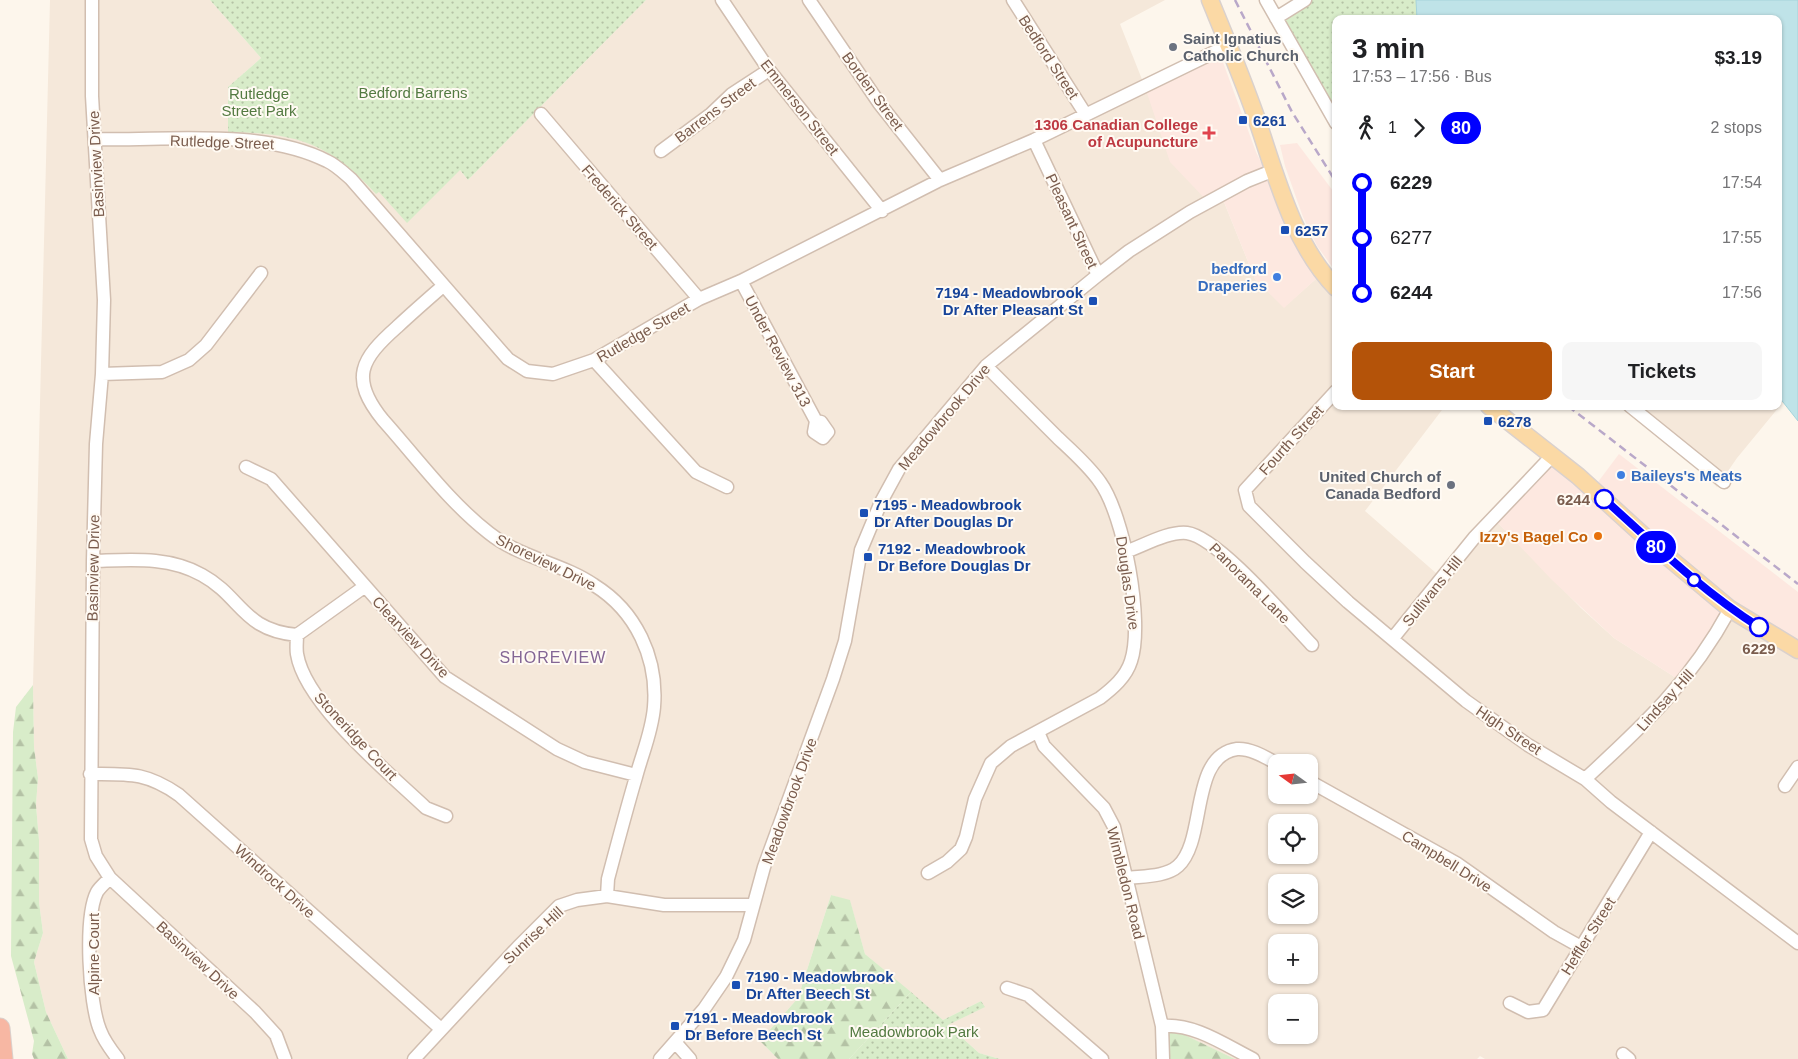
<!DOCTYPE html>
<html lang="en">
<head>
<meta charset="utf-8">
<style>
  :root { --surface:#fff; --page:#f6f6f6; --text:#202124; --muted:#757577; --accent:#b45309 }
  body { margin:0; font-family:Arial,sans-serif; background:var(--page); color:var(--text); height:100vh; display:flex; flex-direction:column; font-size:19px; white-space:nowrap }
  * { box-sizing:border-box; margin:0 }
  p { font-size:16px; color:var(--muted) }
  .icon { flex:none; width:28px; height:28px; fill:none; stroke:currentColor; stroke-width:2; stroke-linecap:round; stroke-linejoin:round }
  .map { position:relative; flex:1; overflow:hidden }
  .panel { position:absolute; left:1332px; top:15px; width:450px; height:395px; display:flex; flex-direction:column; background:var(--surface); border-radius:10px; box-shadow:0 1px 4px #0004 }
  .panel>* { flex:none }
  .badge { padding:0 10px; border-radius:16px; font-size:18px; line-height:32px }
  .needle { width:32px; rotate:285deg }
  .buttons { position:absolute; left:1268px; top:754px; display:grid; gap:10px }
  .buttons a { display:grid; place-items:center; width:50px; height:50px; border-radius:10px; background:var(--surface); box-shadow:0 1px 4px #0004; font-size:25px }
  .map>.badge { position:absolute; translate:-50% -50%; box-shadow:0 0 0 2px #fff }
  .legs { display:flex; align-items:center; gap:8px; height:55px; padding:0 20px; font-size:16px }
  .legs p { margin-inline-start:auto }
  .summary { display:flex; align-items:center; justify-content:space-between; height:85px; padding:0 20px }
  h1 { font-size:28px; font-weight:700; line-height:38px }
  .primary-button { display:flex; gap:10px; margin-top:auto; padding:10px 20px }
  .primary-button a { flex:1; height:58px; border-radius:10px; background:var(--accent); color:#fff; font-size:20px; font-weight:700; line-height:58px; text-align:center }
  .primary-button a+a { background:var(--page); color:var(--text) }
  ul { padding:0 20px; list-style:none }
  li { display:flex; align-items:center; gap:18px; height:55px; font-size:19px }
  li i { display:grid; place-items:center; width:8px; height:100%; margin:0 6px; background:currentColor }
  li i::after { content:''; width:12px; height:12px; margin:-6px; border:4px solid; border-radius:50%; background:var(--surface) }
  li p { margin-inline-start:auto }
  li:first-child i { background:linear-gradient(#0000 50%,currentColor 0) }
  li:last-child i { background:linear-gradient(currentColor 50%,#0000 0) }
  .map>svg:first-child { display:block }
  .residential { fill:#f5e8da; fill-rule:evenodd }
  .commercial { fill:#fde8e0 }
  .forest { fill:url(#forest-firs) }
  .park { fill:url(#park-dots) }
  .water { fill:#bfe3e8; stroke:#a5d3da }
  .lines { fill:none; stroke-linecap:round; stroke-linejoin:round }
  .minor-casing { stroke:#d1beb0; stroke-width:15 }
  .major-casing { stroke:#dad1cd; stroke-width:19 }
  .highway-casing { stroke:#dad1cd; stroke-width:21 }
  .minor { stroke:#fff; stroke-width:12 }
  .major { stroke:#fbd9a5; stroke-width:16 }
  .highway { stroke:#f7b7a3; stroke-width:19 }
  .rail { stroke:#b9a8c9; stroke-width:2.5; stroke-dasharray:8 5; stroke-linecap:butt }
  .line-1-casing { stroke:#fff; stroke-width:11 }
  .line-1 { stroke:#00f; stroke-width:8 }
  .worship-dot { fill:#6b7280; stroke:#fffaf3; stroke-width:2 }
  .transit-dot { fill:#1a4fb4; stroke:#fffaf3; stroke-width:2 }
  .health-dot { fill:#e0444e; stroke:#fffaf3; stroke-width:2 }
  .shop-dot { fill:#3f7fe0; stroke:#fffaf3; stroke-width:2 }
  .stop-1-dot { fill:#fff; stroke:#00f; stroke-width:2.5 }
  .food-dot { fill:#e8710a; stroke:#fffaf3; stroke-width:2 }
  .labels { text-anchor:middle; dominant-baseline:central; stroke-width:4; stroke-linejoin:round; paint-order:stroke }
  .worship-label { font-size:15px; font-weight:bold; fill:#5b616d; stroke:#fffaf3; text-anchor:start }
  .street-label { font-size:15px; fill:#7a5c4d; stroke:#fffaf3 }
  .park-label { font-size:15px; fill:#537a41; stroke:#fffaf3 }
  .transit-label { font-size:15px; font-weight:bold; fill:#164399; stroke:#fffaf3; text-anchor:start }
  .health-label { font-size:15px; font-weight:bold; fill:#be3a42; stroke:#fffaf3; text-anchor:end }
  .shop-label { font-size:15px; font-weight:bold; fill:#366cbe; stroke:#fffaf3; text-anchor:end }
  .stop-label { font-size:15px; font-weight:bold; fill:#7a5c4d; stroke:#fffaf3; text-anchor:end }
  .food-label { font-size:15px; font-weight:bold; fill:#c56008; stroke:#fffaf3; text-anchor:end }
  .neighbourhood-label { font-size:16px; letter-spacing:1px; fill:#846695; stroke:#fffaf3 }
</style>
</head>
<body>
<div class="map">
<svg width="1798" height="1059" viewBox="0 0 1798 1059">
  <defs>
    <pattern id="forest-firs" width="22" height="20" patternUnits="userSpaceOnUse" patternTransform="scale(1.25)"><rect width="22" height="20" fill="#d8ecc9"/><path d="M5 1l3.5 6h-7zM16 11l3.5 6h-7z" fill="#b4c2a5"/></pattern>
    <pattern id="park-dots" width="8" height="8" patternUnits="userSpaceOnUse" patternTransform="scale(1.25)"><rect width="8" height="8" fill="#d8ecc9"/><path d="M2 2h.1M6 6h.1" fill="none" stroke="#b4c2a5" stroke-width="1.8" stroke-linecap="round"/></pattern>
  </defs>
  <rect width="100%" height="100%" fill="#fdf6ec"/>
  <path class="residential" d="M50 0H210L261 58 228 87 260 133 295 138 323 149 348 165 376 193 460 170 468 180 646 0H1165L1120 24 1145 87 1222 197 1255 279 1284 307 1317 278 1336 293V406H1445L1365 511 1444 580 1494 519 1581 608 1614 638 1687 685 1733 616 1798 654V1059H1485L1480 1056 1477 1059H1235L1169 1028V1059H1000L979 1053 948 1025 984 1007 981 1001 943 1020 865 954 850 901 831 895 798 998 760 1041 778 1059H68L46 1012 34 962 43 933 39 902V840L36 805 38 778 34 747 33 685ZM1276 762H1309V795H1276ZM1276 822H1309V855H1276ZM1276 882H1309V915H1276ZM1276 942H1309V975H1276ZM1276 1002H1309V1035H1276Z
    M1779 398 1783 402 1737 458 1717 487 1633 406H1779Z"/>
  <path class="commercial" d="M1217 46 1256 152 1317 278 1284 308 1255 279 1222 197 1210 204 1170 162 1145 87Z
    M1297 143 1336 195V272L1317 246 1303 217 1285 166 1280 145Z
    M1546 453 1733 616 1687 685 1614 638 1551 579 1494 519Z
    M1619 454 1798 592V641L1740 607 1706 580 1598 482Z"/>
  <path class="forest" d="M33 685 34 747 38 778 36 805 39 840V902L43 933 34 962 46 1012 68 1059H34L32 1054 34 1041 11 956 13 732 16 707Z
    M831 895 850 900 865 954 911 992 849 1059H778L760 1041 798 998Z
    M1168 1027 1235 1059H1169Z"/>
  <path class="park" d="M210 0H646L468 180 460 170 407 223 379 192 376 194C329 142 295 133 228 132V87L261 58Z
    M1300 0H1416L1417 19H1336V109L1314 74 1281 12Z
    M911 992 943 1020 981 1001 985 1007 948 1025 979 1053 1000 1059H849Z"/>
  <path class="water" d="M1416 0H1798V421L1779 397V19H1417Z"/>
  <g class="lines">
    <defs>
      <path id="minor" d="M92 0V96L104 300 102 374 96 444 93 561 91 839 96 856 110 878 255 1012 276 1035 285 1059
        M722 0 769 70 882 211
        M809 0 879 103 940 180
        M1013 0 1086 115
        M1266 0 1336 123
        M1276 18 1305 0
        M541 114 699 299
        M95 139C167 141 262 128 327 161 336 165 344 173 351 179L508 359 527 371 553 374 594 360 699 299 741 281 940 180 1034 140 1229 45
        M1034 140 1098 275
        M661 151 711 114 732 94 769 70
        M741 281 816 421 821 422 828 432 823 438 814 432 816 421
        M443 286C428 299 412 313 397 327 361 359 349 378 383 420 417 458 449 502 489 533 520 558 562 563 594 585 636 611 658 658 654 707 652 732 642 754 636 777 626 811 617 845 608 879L607 896
        M594 360 696 472 727 487
        M102 374 162 372 189 360 206 345 261 273
        M1336 391 1245 490 1249 506 1305 562 1348 602 1466 701 1528 745 1585 779 1611 802 1798 943
        M1630 406 1724 482
        M246 467 271 479 445 677 557 749 585 762 636 775
        M1125 552C1143 546 1168 531 1187 533 1218 537 1288 620 1312 645
        M93 561C131 560 168 556 202 575 242 597 242 630 297 635L364 587
        M297 635C297 641 296 648 297 654 305 704 389 773 426 808L446 816
        M1393 638 1474 538 1552 456
        M1038 732 1044 746 1104 808 1114 827 1162 1026 1163 1059
        M90 774C129 774 146 772 179 795L441 1029
        M1585 779C1645 724 1691 681 1730 609
        M1309 781 1456 863 1554 932 1581 947
        M1785 786 1798 767
        M928 873 947 862 961 849 966 837 975 799 991 763 1011 746 1100 698C1113 688 1126 677 1131 661 1144 622 1124 515 1100 482 1089 466 1073 452 1058 438 1034 414 1010 390 986 366
        M110 878C106 882 100 887 97 892 84 917 89 1004 100 1030 104 1041 111 1050 118 1059
        M1127 878C1142 876 1166 877 1178 866 1207 840 1189 756 1237 749 1250 748 1265 757 1276 763
        M1007 988 1028 995 1102 1059
        M1510 1003 1528 1012 1543 1010 1651 832
        M1162 1026C1194 1023 1225 1045 1253 1059
        M675 1042 690 1059
        M1623 1054 1629 1059
        M414 1059 518 947 559 906 577 900 607 896 664 905H752
        M660 1059 704 1009 726 977 744 940 764 867 833 679 845 641 861 550 881 502 899 469 986 366 1098 275 1129 251 1190 212 1247 181 1272 171"/>
      <path id="major" d="M1210 0C1226 39 1242 77 1256 117 1276 175 1292 242 1336 288
        M1489 406 1578 476 1656 547 1730 609 1798 650"/>
      <path id="highway" d="M0 1028 3 1059"/>
    </defs>
    <use href="#minor" class="minor-casing"/>
    <use href="#major" class="major-casing"/>
    <use href="#highway" class="highway-casing"/>
    <use href="#minor" class="minor"/>
    <use href="#major" class="major"/>
    <use href="#highway" class="highway"/>
    <path class="rail" d="M1235 0 1292 112 1336 182
      M1568 406 1798 584"/>
  </g>
  <g class="lines">
    <defs>
      <path id="line-1" d="M1604 499C1654 544 1702 591 1759 627"/>
    </defs>
    <use href="#line-1" class="line-1-casing"/>
    <use href="#line-1" class="line-1"/>
  </g>
  <g class="worship-dot">
    <circle cx="1173" cy="47" r="5"/>
    <circle cx="1451" cy="485" r="5"/>
  </g>
  <g class="transit-dot">
    <rect x="1238" y="115" width="10" height="10" rx="2.5"/>
    <rect x="1280" y="225" width="10" height="10" rx="2.5"/>
    <rect x="1088" y="296" width="10" height="10" rx="2.5"/>
    <rect x="1483" y="416" width="10" height="10" rx="2.5"/>
    <rect x="859" y="508" width="10" height="10" rx="2.5"/>
    <rect x="863" y="552" width="10" height="10" rx="2.5"/>
    <rect x="731" y="980" width="10" height="10" rx="2.5"/>
    <rect x="670" y="1021" width="10" height="10" rx="2.5"/>
  </g>
  <path class="health-dot" d="M1206.5 125.5h5v5h5v5h-5v5h-5v-5h-5v-5h5z"/>
  <g class="shop-dot">
    <circle cx="1277" cy="277" r="5"/>
    <circle cx="1621" cy="475" r="5"/>
  </g>
  <g class="stop-1-dot">
    <circle cx="1604" cy="499" r="9"/>
    <circle cx="1694" cy="580" r="6"/>
    <circle cx="1759" cy="627" r="9"/>
  </g>
  <circle class="food-dot" cx="1598" cy="536" r="5"/>
  <g class="labels">
    <g class="worship-label">
      <text x="1183" y="38">Saint Ignatius<tspan x="1183" dy="17">Catholic Church</tspan></text>
      <text x="1441" y="476" text-anchor="end">United Church of<tspan x="1441" dy="17">Canada Bedford</tspan></text>
    </g>
    <g class="street-label">
      <text transform="translate(1049 57) rotate(57)">Bedford Street</text>
      <text transform="translate(873 91) rotate(54)">Borden Street</text>
      <text transform="translate(800 107) rotate(52)">Emmerson Street</text>
      <text transform="translate(715 110) rotate(-37)">Barrens Street</text>
      <text transform="translate(222 142) rotate(2)">Rutledge Street</text>
      <text transform="translate(96 164) rotate(-93)">Basinview Drive</text>
      <text transform="translate(620 207) rotate(49)">Frederick Street</text>
      <text transform="translate(1072 221) rotate(65)">Pleasant Street</text>
      <text transform="translate(643 332) rotate(-30)">Rutledge Street</text>
      <text transform="translate(778 351) rotate(62)">Under Review 313</text>
      <text transform="translate(944 417) rotate(-50)">Meadowbrook Drive</text>
      <text transform="translate(1291 440) rotate(-48)">Fourth Street</text>
      <text transform="translate(546 562) rotate(26)">Shoreview Drive</text>
      <text transform="translate(93 568) rotate(-89)">Basinview Drive</text>
      <text transform="translate(1128 583) rotate(82)">Douglas Drive</text>
      <text transform="translate(1250 583) rotate(45)">Panorama Lane</text>
      <text transform="translate(1432 591) rotate(-51)">Sullivans Hill</text>
      <text transform="translate(411 637) rotate(47)">Clearview Drive</text>
      <text transform="translate(1665 700) rotate(-48)">Lindsay Hill</text>
      <text transform="translate(1509 730) rotate(34)">High Street</text>
      <text transform="translate(356 736) rotate(47)">Stoneridge Court</text>
      <text transform="translate(789 801) rotate(-70)">Meadowbrook Drive</text>
      <text transform="translate(1447 861) rotate(32)">Campbell Drive</text>
      <text transform="translate(275 881) rotate(42)">Windrock Drive</text>
      <text transform="translate(1126 883) rotate(76)">Wimbledon Road</text>
      <text transform="translate(533 935) rotate(-43)">Sunrise Hill</text>
      <text transform="translate(1588 936) rotate(-58)">Heffler Street</text>
      <text transform="translate(93 954) rotate(-90)">Alpine Court</text>
      <text transform="translate(198 960) rotate(43)">Basinview Drive</text>
    </g>
    <g class="park-label">
      <text x="413" y="92">Bedford Barrens</text>
      <text x="259" y="93">Rutledge<tspan x="259" dy="17">Street Park</tspan></text>
      <text x="914" y="1031">Meadowbrook Park</text>
    </g>
    <g class="transit-label">
      <text x="1253" y="120">6261</text>
      <text x="1295" y="230">6257</text>
      <text x="1083" y="292" text-anchor="end">7194 - Meadowbrook<tspan x="1083" dy="17">Dr After Pleasant St</tspan></text>
      <text x="1498" y="421">6278</text>
      <text x="874" y="504">7195 - Meadowbrook<tspan x="874" dy="17">Dr After Douglas Dr</tspan></text>
      <text x="878" y="548">7192 - Meadowbrook<tspan x="878" dy="17">Dr Before Douglas Dr</tspan></text>
      <text x="746" y="976">7190 - Meadowbrook<tspan x="746" dy="17">Dr After Beech St</tspan></text>
      <text x="685" y="1017">7191 - Meadowbrook<tspan x="685" dy="17">Dr Before Beech St</tspan></text>
    </g>
    <g class="health-label">
      <text x="1198" y="124">1306 Canadian College<tspan x="1198" dy="17">of Acupuncture</tspan></text>
    </g>
    <g class="shop-label">
      <text x="1267" y="268">bedford<tspan x="1267" dy="17">Draperies</tspan></text>
      <text x="1631" y="475" text-anchor="start">Baileys's Meats</text>
    </g>
    <g class="stop-label">
      <text x="1590" y="499">6244</text>
      <text x="1759" y="648" text-anchor="middle">6229</text>
    </g>
    <g class="food-label">
      <text x="1588" y="536">Izzy's Bagel Co</text>
    </g>
    <g class="neighbourhood-label">
      <text x="553" y="657">SHOREVIEW</text>
    </g>
  </g>
</svg>
<div class="buttons">
<a><svg class="needle" viewBox="-14 -14 28 28"><path d="M0-13l5 13h-10z" fill="#e53935"/><path d="M0 13l5-13h-10z" fill="#757577"/></svg></a>
<a><svg class="icon" aria-label="locate" viewBox="0 0 24 24"><circle cx="12" cy="12" r="6"/><path d="M12 2v4M12 18v4M2 12h4M18 12h4"/></svg></a>
<a><svg class="icon" aria-label="layers" viewBox="0 0 24 24"><path d="M12 4l9 5-9 5-9-5zM3 14l9 5 9-5"/></svg></a>
<a>+</a>
<a>−</a>
</div>
<b class="badge" style="left:1656px;top:547px;background:#00f;color:#fff">80</b>
<section class="panel">
<div class="summary"><div><h1>3 min</h1><p>17:53 – 17:56 · Bus</p></div><b>$3.19</b></div>
<div class="legs"><svg class="icon" aria-label="walk" viewBox="0 0 24 24"><circle cx="13" cy="4" r="2"/><path d="M13 8l-2 6 4 7M11 14l-3 7M7 12l3-4h3l4 4"/></svg>1<svg class="icon" aria-label="forward" viewBox="0 0 24 24"><path d="M9 5l7 7-7 7"/></svg><b class="badge" style="background:#00f;color:#fff">80</b><p>2 stops</p></div>
<ul>
<li><i style="color:#00f"></i><b>6229</b><p>17:54</p></li>
<li><i style="color:#00f"></i><span>6277</span><p>17:55</p></li>
<li><i style="color:#00f"></i><b>6244</b><p>17:56</p></li>
</ul>
<div class="primary-button"><a>Start</a><a>Tickets</a></div>
</section>
</div>
</body>
</html>
